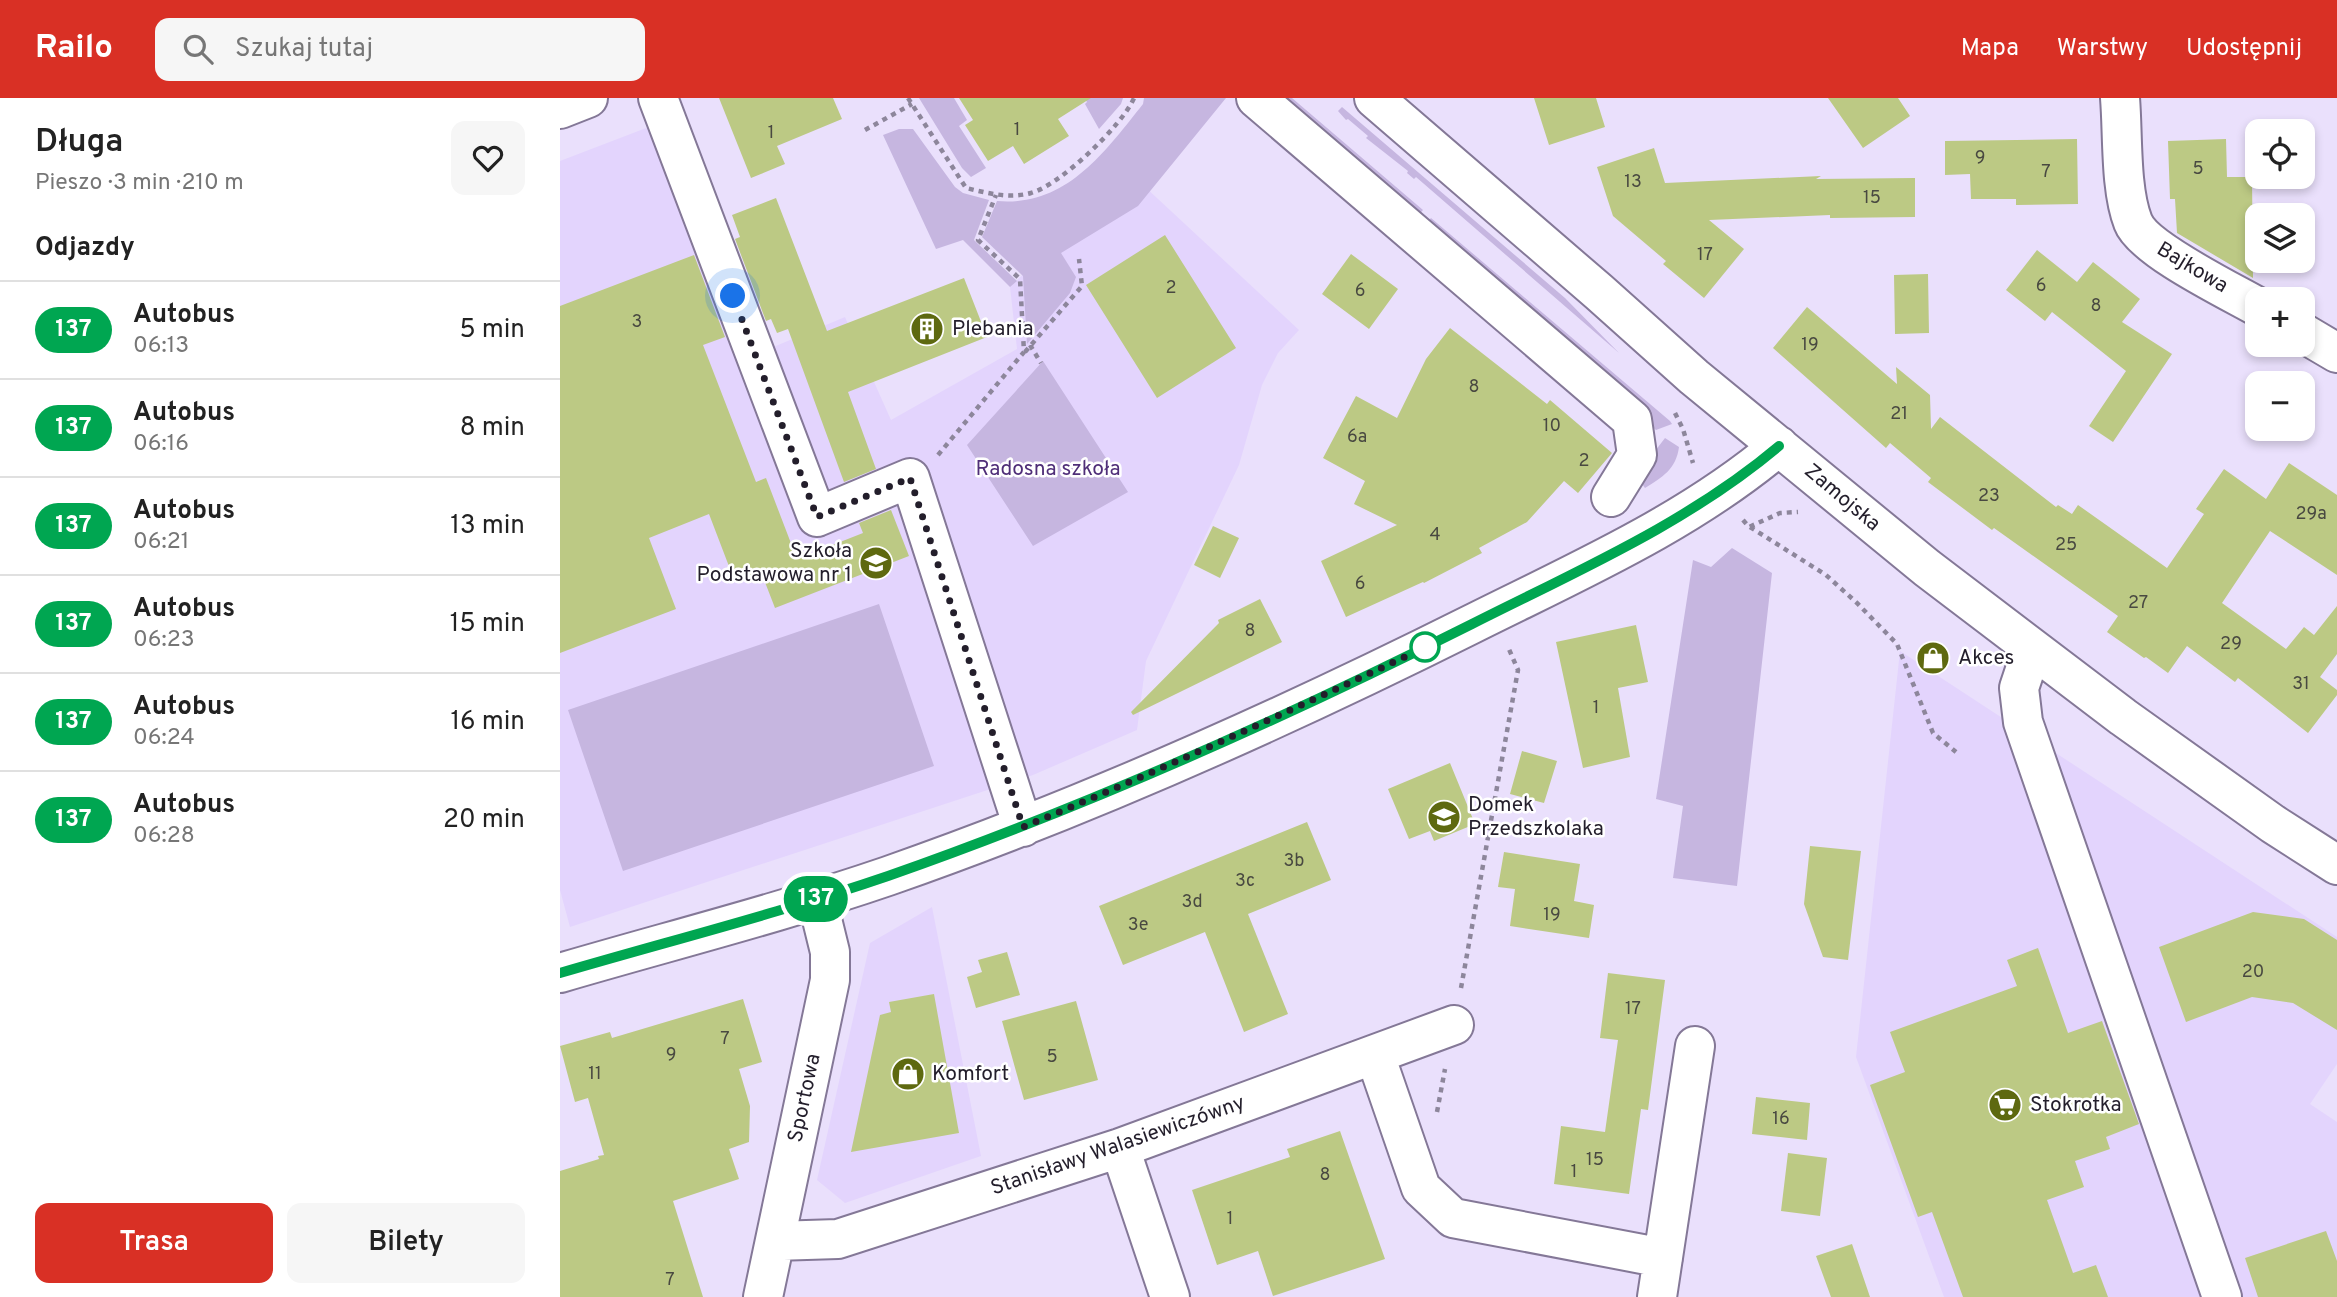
<!DOCTYPE html>
<html lang="pl">
<head>
<meta charset="utf-8">
<style>
  :root { --surface:#fff; --page:#f6f6f6; --text:#222; --muted:#767676; --line:#e0e0e0; --accent:#d93025 }
  body { margin:0; font-family:Overpass,sans-serif; background:var(--page); color:var(--text); height:100vh; display:flex; flex-direction:column; font-size:26px; white-space:nowrap }
  * { box-sizing:border-box; margin:0 }
  p { font-size:23px; color:var(--muted) }
  .icon { flex:none; width:38px; height:38px; fill:none; stroke:currentColor; stroke-width:2; stroke-linecap:round; stroke-linejoin:round }
  .map { position:relative; flex:1; overflow:hidden }
  .details { display:flex; flex-direction:column; background:var(--surface); width:560px }
  .details>* { flex:none }
  .badge { padding:0 14px; border-radius:23px; font-size:24px; line-height:46px }
  .buttons { position:absolute; left:1685px; top:21px; display:grid; gap:14px }
  .buttons a { display:grid; place-items:center; width:70px; height:70px; border-radius:14px; background:var(--surface); box-shadow:0 4px 10px #0003; font-size:35px }
  .you { position:absolute; width:35px; height:35px; margin:-18px; border:5px solid #fff; border-radius:50%; background:#1a73e8; box-shadow:0 0 0 10px #1a73e833 }
  .map>.badge { position:absolute; translate:-50% -50%; box-shadow:0 0 0 4px #fff }
  h2 { padding:0 35px; font-size:26px; line-height:63px }
  .round { display:grid; place-items:center; flex:none; width:74px; height:74px; border-radius:14px; background:var(--page) }
  .headline { display:flex; align-items:center; justify-content:space-between; height:119px; padding:0 35px }
  h1 { font-size:33px; font-weight:600; line-height:52px }
  .cta { display:flex; gap:14px; margin-top:auto; padding:14px 35px }
  .cta a { flex:1; height:80px; border-radius:14px; background:var(--accent); color:#fff; font-size:28px; font-weight:600; line-height:80px; text-align:center }
  .cta a+a { background:var(--page); color:var(--text) }
  ul { padding:0; list-style:none }
  li { display:flex; align-items:center; gap:21px; height:98px; padding:0 35px; border-top:2px solid var(--line) }
  li div { flex:1 }
  li b { display:block; font-size:26px }
  li em { font-style:normal }
  li .badge { min-width:77px; font-weight:700; text-align:center }
  header { display:flex; align-items:center; gap:42px; box-sizing:border-box; height:98px; padding:0 35px; background:var(--accent); color:#fff }
  header strong { font-size:33px }
  nav { display:flex; gap:38px; margin-inline-start:auto; font-size:24px }
  .search { width:490px; height:63px; background:var(--page); display:flex; align-items:center; gap:18px; box-sizing:border-box; padding:0 24px; border-radius:14px; color:var(--muted); font-size:26px }
  main { display:flex; flex:1; min-height:0 }
  .map>svg:first-child { display:block }
  .built { fill:#e3d4fd }
  .green { fill:#c6b6e0 }
  .building { fill:#bcc984 }
  .lines { fill:none; stroke-linecap:round; stroke-linejoin:round }
  .minor-casing { stroke:#847897; stroke-width:42 }
  .path { stroke:#8d869b; stroke-width:4.5; stroke-dasharray:5 5; stroke-linecap:butt }
  .minor { stroke:#fff; stroke-width:38 }
  .line-casing { stroke:#fff; stroke-width:16 }
  .line { stroke:#00a651; stroke-width:10 }
  .walk { stroke:#231e2b; stroke-width:7; stroke-dasharray:0 12.6 }
  .stop-dot { fill:#fff; stroke:#00a651; stroke-width:3.5 }
  .labels { text-anchor:middle; dominant-baseline:central; stroke-width:5; stroke-linejoin:round; paint-order:stroke }
  .number-label { font-size:18px; fill:#494941 }
  .street-label { font-size:21px; fill:#231e2b; stroke:#fff }
  .poi-label { font-size:21px; fill:#231e2b; stroke:#fff; text-anchor:start }
  .park-label { font-size:21px; fill:#4f2e78; stroke:#fff }
</style>
</head>
<body>
<header>
<strong>Railo</strong>
<div class="search"><svg class="icon" aria-label="search" viewBox="0 0 24 24"><circle cx="10" cy="10" r="6"/><path d="M15 15l6 6"/></svg>Szukaj tutaj</div>
<nav><a>Mapa</a><a>Warstwy</a><a>Udostępnij</a></nav>
</header>
<main>
<section class="details">
<div class="headline"><div><h1>Długa</h1><p>Pieszo · 3 min · 210 m</p></div><a class="round"><svg class="icon" aria-label="heart" viewBox="0 0 24 24"><path d="M12 20l-8-8c-3-5 5-10 8-4 3-6 11-1 8 4z"/></svg></a></div>
<h2>Odjazdy</h2>
<ul>
<li><span class="badge" style="background:#00a651;color:#fff">137</span><div><b>Autobus</b><p>06:13</p></div><em>5 min</em></li>
<li><span class="badge" style="background:#00a651;color:#fff">137</span><div><b>Autobus</b><p>06:16</p></div><em>8 min</em></li>
<li><span class="badge" style="background:#00a651;color:#fff">137</span><div><b>Autobus</b><p>06:21</p></div><em>13 min</em></li>
<li><span class="badge" style="background:#00a651;color:#fff">137</span><div><b>Autobus</b><p>06:23</p></div><em>15 min</em></li>
<li><span class="badge" style="background:#00a651;color:#fff">137</span><div><b>Autobus</b><p>06:24</p></div><em>16 min</em></li>
<li><span class="badge" style="background:#00a651;color:#fff">137</span><div><b>Autobus</b><p>06:28</p></div><em>20 min</em></li>
</ul>
<div class="cta"><a>Trasa</a><a>Bilety</a></div>
</section>
<div class="map">
<svg width="1777" height="1199" viewBox="0 0 1777 1199">
  <rect width="100%" height="100%" fill="#eae0fc"/>
  <path class="built" d="M94 27 211 250 285 219 331 322 457 251 450 189 569 74 739 232 718 255 702 287 679 367 586 563 577 632 473 677 10 829 0 792V63Z
    M1340 553 1777 839V966L1750 1006 1777 1024V1199H1384L1296 959Z
    M372 809 421 1058 285 1105 257 1082 310 845Z"/>
  <path class="green" d="M359 0H394L407 22 399 28 426 70 411 79 402 70Z
    M524 0H563L561 6 539 31 525 6 527 4Z
    M584 0H666L578 108 501 155 516 179 510 195 467 246 463 178 422 139 437 103C506 109 544 55 583 6Z
    M717 0H732L863 112 854 122Z
    M782 9 1005 200 1059 255 856 79 854 81 847 75 848 73 806 40 808 38 788 21 786 22 778 13Z
    M339 31H353L395 89 403 95 429 102 414 142 457 183 450 189 403 142 376 151 323 37Z
    M871 120 1110 323 1112 326 1096 332 863 129Z
    M483 263 568 394 473 448 407 347Z
    M1105 340 1119 349C1116 371 1103 379 1085 390L1079 382V374Z
    M1172 450 1212 475 1177 788 1113 780 1123 708 1096 701 1133 462 1151 469Z
    M319 506 374 668 63 773 8 612Z"/>
  <path class="building" d="M159 0H273L282 21 217 48 225 66 191 80Z
    M399 0H531L498 21 509 38 464 66 453 48 428 63 405 27 413 22Z
    M974 0H1036L1045 29 989 47Z
    M1268 0H1338L1350 18 1303 50Z
    M1517 41 1518 106 1456 107V101H1411L1410 76 1385 77V43Z
    M1666 41 1667 79H1692L1693 180 1617 135 1615 101H1610L1608 43Z
    M1094 50 1105 85 1261 78 1256 81 1355 80V119L1270 120V117L1149 122 1184 151 1144 200 1103 166 1106 163 1053 118 1037 69Z
    M216 100 267 233 404 180 427 239 288 294 316 371 284 384 228 231 217 235 211 221 206 223 175 141 180 139 172 117Z
    M605 137 676 250 597 300 526 187Z
    M1477 152 1517 184 1533 164 1580 201 1562 224 1612 256 1553 344 1529 328 1566 273 1492 214 1485 223 1446 192Z
    M791 156 838 191 809 231 762 196Z
    M134 157 165 239 143 247 196 384 206 380 237 461 303 435 299 425 331 412 349 458 215 510 201 474 175 484 149 416 89 440 116 511 0 555V208Z
    M1368 176 1369 235 1335 236 1334 177Z
    M1247 209 1337 286 1336 269 1370 297 1371 331 1380 319 1496 409 1498 407 1512 416 1518 407 1607 470 1644 416 1636 411 1664 371 1706 401 1729 365 1777 397V477L1710 433 1662 505 1726 551 1744 529 1754 537 1777 508V556L1760 579 1777 592V597L1748 635 1678 580 1675 584 1627 548 1608 575 1586 559 1584 560 1547 534 1558 518 1434 430 1432 432 1368 384 1371 380 1330 345 1326 350 1213 250Z
    M890 230 987 306 990 302 1052 355 1018 395 1004 383 967 424 919 450 922 455 864 485 863 484 786 519 761 463 837 427 794 406 805 383 763 360 796 298 837 320 866 261Z
    M653 428 679 440 660 480 634 467Z
    M700 501 722 544 573 617 571 614 659 525 658 522Z
    M1076 527 1088 584 1058 590 1070 659 1023 670 996 544Z
    M962 653 997 663 984 705 950 696Z
    M890 665 915 726 874 743 870 733 849 741 828 691Z
    M747 724 771 782 688 816 728 916 684 934 645 834 563 867 539 808Z
    M1250 748 1301 753 1288 862 1263 859 1244 806Z
    M944 754 1020 766 1014 803 1034 807 1029 840 950 828 955 791 938 789Z
    M1693 814 1744 821 1777 842V932L1733 905 1692 899 1626 924 1599 849Z
    M1478 850 1508 935 1542 923 1579 1026 1546 1039 1550 1051 1515 1063 1524 1089 1487 1102 1513 1175 1536 1167 1548 1199H1403L1372 1114 1358 1119 1310 987 1345 974 1330 934 1457 888 1447 862Z
    M447 854 460 897 416 910 407 879 422 874 418 862Z
    M1048 875 1105 882 1088 1012 1081 1011 1069 1096 994 1086 1001 1028 1045 1034 1058 942 1040 940Z
    M374 896 399 1035 291 1054 320 917 331 914 329 904Z
    M183 901 202 964 179 971 190 1008 189 1044 169 1051 179 1081 113 1103 143 1199H0V1073L39 1061 38 1058 44 1057 28 1000 15 1004 0 948 50 934 52 940Z
    M516 903 538 982 464 1002 442 923Z
    M1196 999 1250 1005 1247 1042 1192 1036Z
    M780 1033 825 1161 713 1198 698 1153 657 1167 632 1092 730 1059 727 1051Z
    M1228 1055 1267 1060 1260 1118 1221 1113Z
    M1766 1133 1777 1163V1199H1698L1685 1160Z
    M1292 1146 1310 1199H1271L1256 1158Z"/>
  <g class="lines">
    <defs>
      <path id="minor" d="M98 0 257 419 350 380 463 729
        M696 0 1072 322 1077 357 1051 399
        M814 0 1039 194 1134 279 1367 470 1563 619 1713 726 1777 767
        M1560 0C1563 36 1560 91 1573 124 1583 151 1670 193 1698 209
        M0 11 28 0
        M1743 235 1777 255
        M1472 551 1459 590 1463 624 1662 1199
        M0 875C109 843 220 815 328 778 529 708 722 621 912 526 1018 473 1128 425 1219 348
        M815 957 861 1090 893 1120 1103 1160
        M560 1050 610 1199
        M215 1143 278 1141 560 1050 894 927
        M203 1199 270 882V854L257 801
        M1097 1199 1135 948"/>
    </defs>
    <use href="#minor" class="minor-casing"/>
    <path class="path" d="M348 0 406 90C427 95 449 101 471 95 500 87 562 28 574 0
      M305 32 352 6
      M470 247 481 265
      M465 254 522 188 519 161
      M1115 315 1123 331 1133 365
      M378 357 464 254 460 181 418 142 436 97
      M1183 422 1189 429 1220 415 1238 414
      M1190 429 1266 477 1297 505 1337 546 1373 635 1396 654
      M901 890 958 572 948 549
      M877 1014 885 971"/>
    <use href="#minor" class="minor"/>
  </g>
  <g class="lines">
    <defs>
      <path id="line" d="M0 875C109 843 220 815 328 778 528 708 723 621 912 526 1017 473 1128 425 1219 348"/>
    </defs>
    <use href="#line" class="line-casing"/>
    <use href="#line" class="line"/>
    <path class="walk" d="M173 198 257 419 350 380 463 729C601 672 737 610 872 546L865 549"/>
  </g>
  <defs>
    <symbol id="building-disc" viewBox="-11 -11 22 22"><circle r="9.5" fill="#5e6910" stroke="#fff"/><path d="M-4-6H4V6H1V3H-1V6H-4ZM-2.5-4.3h1.7v1.8h-1.7ZM.8-4.3h1.7v1.8H.8ZM-2.5-1h1.7V.8h-1.7ZM.8-1h1.7V.8H.8Z" fill="#fff"/></symbol>
    <symbol id="school-disc" viewBox="-11 -11 22 22"><circle r="9.5" fill="#5e6910" stroke="#fff"/><path d="M0-5L7-2L0 1L-7-2ZM-4 1L0 2.5L4 1V4Q0 6-4 4Z" fill="#fff"/></symbol>
    <symbol id="shop-disc" viewBox="-11 -11 22 22"><circle r="9.5" fill="#5e6910" stroke="#fff"/><path d="M-5-2.5h2.3a2.7 3.5 0 0 1 5.4 0H5L5.5 6h-11ZM-1.5-2.5h3a1.5 2.3 0 0 0-3 0Z" fill="#fff"/></symbol>
    <symbol id="supermarket-disc" viewBox="-11 -11 22 22"><circle r="9.5" fill="#5e6910" stroke="#fff"/><path d="M-6-5.5h2.5l.6 2H6L4.5 2H-2.5L-4.4-4H-6ZM-1.5 3.2a1.3 1.3 0 1 0 .1 0ZM3 3.2a1.3 1.3 0 1 0 .1 0Z" fill="#fff"/></symbol>
  </defs>
  <g fill-rule="evenodd">
    <use href="#building-disc" x="348" y="212" width="38" height="38"/>
    <use href="#school-disc" x="297" y="446" width="38" height="38"/>
    <use href="#shop-disc" x="1354" y="541" width="38" height="38"/>
    <use href="#school-disc" x="865" y="700" width="38" height="38"/>
    <use href="#shop-disc" x="329" y="957" width="38" height="38"/>
    <use href="#supermarket-disc" x="1426" y="988" width="38" height="38"/>
  </g>
  <circle class="stop-dot" cx="865" cy="549" r="14"/>
  <g class="labels">
    <g class="number-label">
      <text x="457" y="32">1</text>
      <text x="211" y="35">1</text>
      <text x="1420" y="60">9</text>
      <text x="1638" y="71">5</text>
      <text x="1486" y="74">7</text>
      <text x="1073" y="84">13</text>
      <text x="1312" y="100">15</text>
      <text x="1145" y="157">17</text>
      <text x="1481" y="188">6</text>
      <text x="611" y="190">2</text>
      <text x="800" y="193">6</text>
      <text x="1536" y="208">8</text>
      <text x="77" y="224">3</text>
      <text x="1250" y="247">19</text>
      <text x="914" y="289">8</text>
      <text x="1339" y="316">21</text>
      <text x="992" y="328">10</text>
      <text x="797" y="339">6a</text>
      <text x="1024" y="363">2</text>
      <text x="1429" y="398">23</text>
      <text x="1751" y="416">29a</text>
      <text x="875" y="437">4</text>
      <text x="1506" y="447">25</text>
      <text x="800" y="486">6</text>
      <text x="1578" y="505">27</text>
      <text x="690" y="533">8</text>
      <text x="1671" y="546">29</text>
      <text x="1741" y="586">31</text>
      <text x="1036" y="610">1</text>
      <text x="734" y="763">3b</text>
      <text x="685" y="783">3c</text>
      <text x="632" y="804">3d</text>
      <text x="992" y="817">19</text>
      <text x="578" y="827">3e</text>
      <text x="1693" y="874">20</text>
      <text x="1073" y="911">17</text>
      <text x="165" y="941">7</text>
      <text x="111" y="957">9</text>
      <text x="492" y="959">5</text>
      <text x="35" y="976">11</text>
      <text x="1221" y="1021">16</text>
      <text x="1035" y="1062">15</text>
      <text x="1014" y="1074">1</text>
      <text x="765" y="1077">8</text>
      <text x="670" y="1121">1</text>
      <text x="110" y="1182">7</text>
    </g>
    <g class="street-label">
      <text transform="translate(1632 170) rotate(31)">Bajkowa</text>
      <text transform="translate(1282 400) rotate(40)">Zamojska</text>
      <text transform="translate(245 1000) rotate(-78)">Sportowa</text>
      <text transform="translate(558 1048) rotate(-19)">Stanisławy Walasiewiczówny</text>
    </g>
    <g class="poi-label">
      <text x="392" y="231">Plebania</text>
      <text x="292" y="453" text-anchor="end">Szkoła<tspan x="292" dy="24">Podstawowa nr 1</tspan></text>
      <text x="1398" y="560">Akces</text>
      <text x="908" y="707">Domek<tspan x="908" dy="24">Przedszkolaka</tspan></text>
      <text x="372" y="976">Komfort</text>
      <text x="1470" y="1007">Stokrotka</text>
    </g>
    <g class="park-label">
      <text x="488" y="371">Radosna szkoła</text>
    </g>
  </g>
</svg>
<div class="buttons">
<a><svg class="icon" aria-label="locate" viewBox="0 0 24 24"><circle cx="12" cy="12" r="6"/><path d="M12 2v4M12 18v4M2 12h4M18 12h4"/></svg></a>
<a><svg class="icon" aria-label="layers" viewBox="0 0 24 24"><path d="M12 4l9 5-9 5-9-5zM3 14l9 5 9-5"/></svg></a>
<a>+</a>
<a>−</a>
</div>
<div class="you" style="left:173px;top:198px"></div>
<b class="badge" style="left:256px;top:801px;background:#00a651;color:#fff">137</b>
</div>
</main>
</body>
</html>
